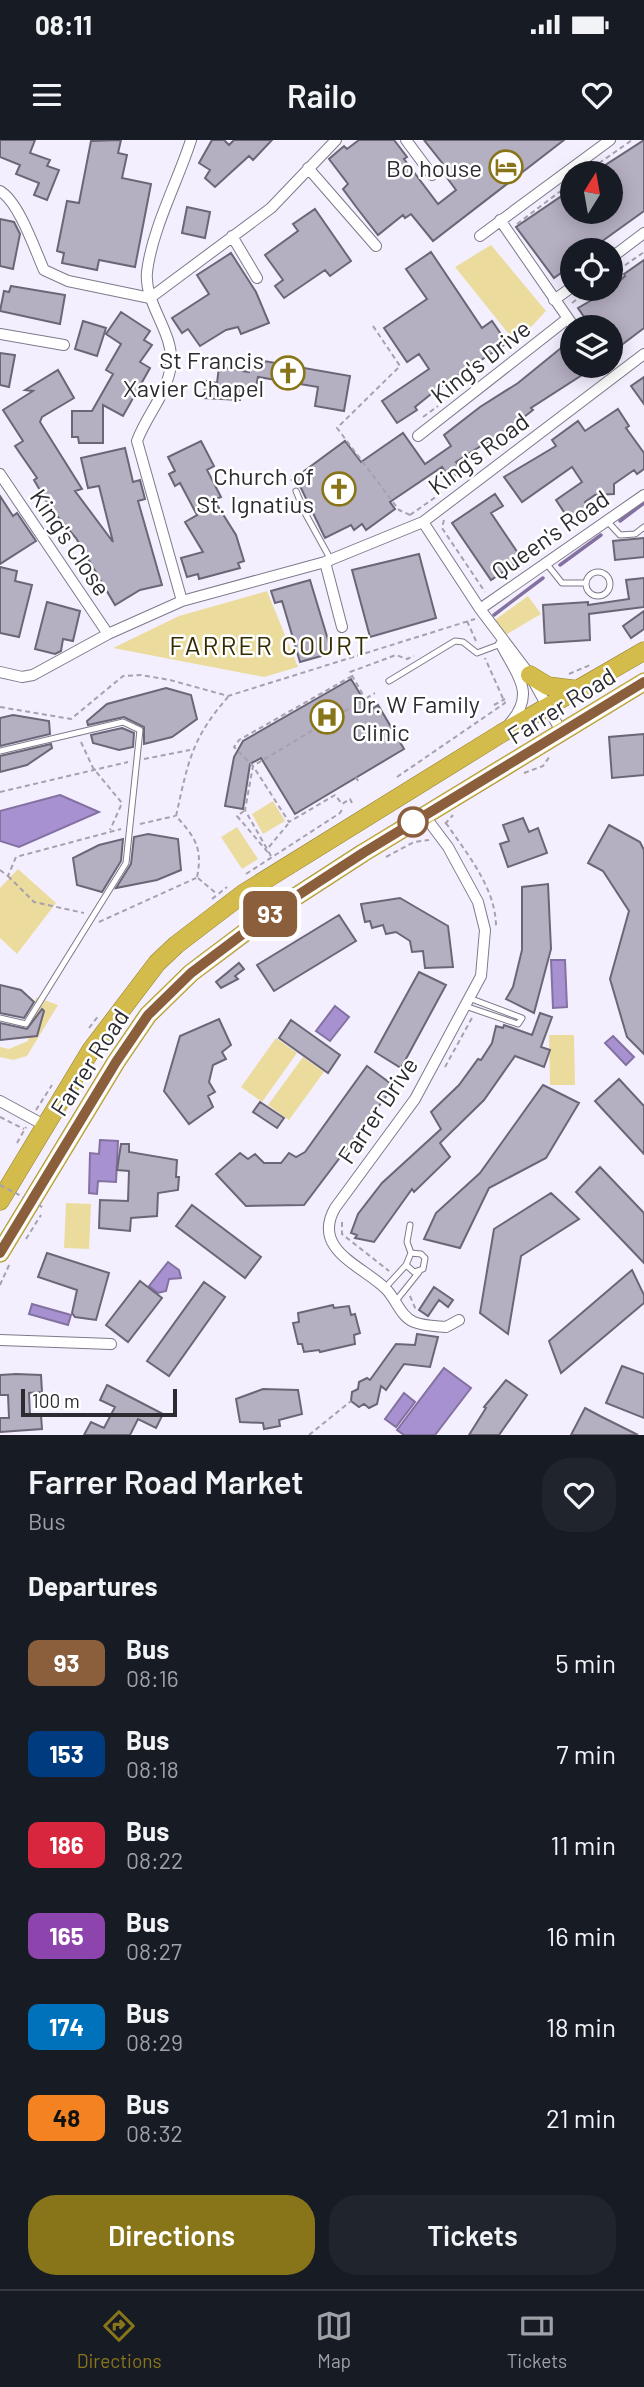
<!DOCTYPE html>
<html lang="en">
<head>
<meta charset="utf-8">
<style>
  :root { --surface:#171b24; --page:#20242c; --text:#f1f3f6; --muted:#9ea1a6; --line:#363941; --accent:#897519 }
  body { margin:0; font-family:Barlow,sans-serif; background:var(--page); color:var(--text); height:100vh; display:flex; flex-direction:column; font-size:26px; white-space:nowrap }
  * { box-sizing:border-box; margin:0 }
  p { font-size:23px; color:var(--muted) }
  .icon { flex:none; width:38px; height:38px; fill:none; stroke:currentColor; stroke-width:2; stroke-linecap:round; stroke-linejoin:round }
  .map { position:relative; height:1295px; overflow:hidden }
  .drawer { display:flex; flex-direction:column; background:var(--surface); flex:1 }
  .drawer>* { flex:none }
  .badge { padding:0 14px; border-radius:10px; font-size:24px; line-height:46px }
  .needle { width:46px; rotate:11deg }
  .fabs { position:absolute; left:560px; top:21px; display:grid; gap:14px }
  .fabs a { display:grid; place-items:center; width:63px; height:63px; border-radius:50%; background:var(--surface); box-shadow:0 4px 18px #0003; font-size:35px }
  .scale { position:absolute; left:21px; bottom:18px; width:156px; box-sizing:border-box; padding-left:7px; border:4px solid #2d2b32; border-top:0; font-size:19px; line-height:24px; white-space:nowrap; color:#2d2b32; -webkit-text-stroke:5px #fff; paint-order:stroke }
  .map>.badge { position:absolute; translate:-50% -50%; box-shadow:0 0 0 4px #fff }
  h2 { padding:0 28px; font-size:26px; line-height:63px }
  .round { display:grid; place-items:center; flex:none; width:74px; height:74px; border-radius:28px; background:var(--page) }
  .head { display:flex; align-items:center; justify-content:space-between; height:119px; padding:0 28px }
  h1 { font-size:33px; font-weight:600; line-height:52px }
  .cta { display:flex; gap:14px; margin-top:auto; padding:14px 28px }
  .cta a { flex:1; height:80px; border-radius:28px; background:var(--accent); color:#fff; font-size:28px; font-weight:600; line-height:80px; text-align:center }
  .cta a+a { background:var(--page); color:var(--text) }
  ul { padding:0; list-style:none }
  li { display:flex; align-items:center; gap:21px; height:91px; padding:0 28px }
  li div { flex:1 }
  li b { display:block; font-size:26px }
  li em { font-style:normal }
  li .badge { min-width:77px; font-weight:700; text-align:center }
  .status { display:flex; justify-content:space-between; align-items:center; height:49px; padding:0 35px; background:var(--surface); direction:ltr }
  .status svg { height:19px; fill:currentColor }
  header { display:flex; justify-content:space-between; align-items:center; height:91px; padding:0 28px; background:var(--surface); font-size:32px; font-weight:600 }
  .tabs { display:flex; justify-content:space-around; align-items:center; height:98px; border-top:2px solid var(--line); background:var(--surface); font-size:19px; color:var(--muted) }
  .tabs a { display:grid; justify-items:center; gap:4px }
  .tabs .active { color:var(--accent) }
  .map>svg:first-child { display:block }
  .green { fill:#ebdc9e }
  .water { fill:#a891d1; stroke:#8372a1; stroke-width:2 }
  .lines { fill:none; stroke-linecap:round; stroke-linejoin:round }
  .stream { stroke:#8372a1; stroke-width:3.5 }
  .building { fill:#b5afc2; stroke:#6b6676; stroke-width:2 }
  .service-casing { stroke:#7f798a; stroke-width:7 }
  .minor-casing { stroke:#7f798a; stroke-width:12 }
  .trunk-casing { stroke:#927f26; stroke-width:19 }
  .path { stroke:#a5a1ad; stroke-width:2; stroke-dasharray:5 3.5; stroke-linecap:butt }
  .service { stroke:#fff; stroke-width:5 }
  .minor { stroke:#fff; stroke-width:10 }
  .trunk { stroke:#d4bc4c; stroke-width:18 }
  .path-bridge { stroke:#a5a1ad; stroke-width:2; stroke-dasharray:5 3.5; stroke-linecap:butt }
  .line-casing { stroke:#fff; stroke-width:16 }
  .line { stroke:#8b5e3c; stroke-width:10 }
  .stop-dot { fill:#fff; stroke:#8b5e3c; stroke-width:3.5 }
  .labels { text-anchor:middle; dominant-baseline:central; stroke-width:5; stroke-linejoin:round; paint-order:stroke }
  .poi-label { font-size:24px; fill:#2d2b32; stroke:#fff; text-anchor:end }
  .street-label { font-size:24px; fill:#2d2b32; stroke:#fff }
  .neighbourhood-label { font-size:26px; letter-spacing:2px; fill:#342b00; stroke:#fff }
</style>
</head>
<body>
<div class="status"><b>08:11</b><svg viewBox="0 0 49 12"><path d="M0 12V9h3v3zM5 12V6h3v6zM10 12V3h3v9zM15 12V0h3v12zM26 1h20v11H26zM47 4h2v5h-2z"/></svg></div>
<header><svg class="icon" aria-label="menu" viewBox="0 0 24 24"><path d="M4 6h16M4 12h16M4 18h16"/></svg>Railo<svg class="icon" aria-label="heart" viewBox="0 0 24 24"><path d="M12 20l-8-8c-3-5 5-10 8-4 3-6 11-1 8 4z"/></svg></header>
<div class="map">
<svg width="644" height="1295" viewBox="0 0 644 1295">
  <rect width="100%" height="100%" fill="#f4efff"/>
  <path class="green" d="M491 105 546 171 516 203 455 127Z
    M267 451 298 527 264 537 113 508 179 476Z
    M528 456 541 474 504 496 492 482Z
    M273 661 285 681 263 694 252 674Z
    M237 687 258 719 242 729 221 697Z
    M18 729 56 763 17 814 0 798V748Z
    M36 857 58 865 27 916 13 920 0 917V907L9 909 28 901Z
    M549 895H574L575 945H550Z
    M276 898 297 913 262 962 241 947Z
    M303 917 324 932 289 980 268 965Z
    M66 1063 91 1064 89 1109 64 1108Z"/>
  <path class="water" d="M60 655 99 672 19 707 0 701V671Z
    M551 820H565L567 867 553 868Z
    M335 866 349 877 330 901 316 891Z
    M613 896 634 917 626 925 605 903Z
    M100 1000 118 1001 116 1042 98 1041 97 1054 89 1053 90 1013 99 1014Z
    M168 1122 179 1130 181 1138 169 1139 166 1151 158 1153 149 1146Z
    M32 1164 71 1175 68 1185 29 1174Z
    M444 1228 471 1248 435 1295H404L397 1290Z
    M404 1253 415 1262 396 1287 385 1279Z"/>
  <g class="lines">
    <path class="stream" d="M620 381 644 363
      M560 425 601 395
      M494 475 543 438"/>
  </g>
  <path class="building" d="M0 0H35L30 13 50 20 47 26 59 30 47 60 34 55 39 43 16 34 20 25 0 17Z
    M121 0 118 13 127 15 122 38 151 44 135 127 99 120 97 130 62 123 64 113 57 111 67 61 79 63 91 1Z
    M212 0H224L229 5 234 0H272L253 20 249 16 215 47 205 38 210 30 199 23Z
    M359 0H394L407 17 404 19 438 64 456 50 439 27 443 24 424 0H564L433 101 411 74 405 78 403 75 378 95 357 68 343 49 348 44 329 19 344 6 347 9Z
    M644 0V71L601 102 585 110H572V125L554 138 516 87 572 49V72H615L611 65V33H593Z
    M187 67 210 72 205 98 182 93Z
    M315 69 351 121 330 136 325 130 284 158 275 146 283 140 265 115 298 91 293 84Z
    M0 79 14 82 20 94 13 129 0 126Z
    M431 112 482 188 492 181 507 203 436 250 415 267 417 270 397 283 382 261 429 229 419 214 407 222 384 188 427 159 406 129Z
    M231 113 256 152 269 183 241 194 238 187 226 190 200 206 188 189 182 193 172 178 209 154 197 135Z
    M644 120V188L611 213V187H591L578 168 611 149 625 136 624 134Z
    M11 146 65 155 60 184 0 171 4 151 9 152Z
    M121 172 150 191 144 200 152 205 140 222 150 228 123 276 103 265V303H79L78 297H72V271H92L113 234 106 230 121 204 106 194Z
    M83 181 106 188 97 216 75 209Z
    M572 199V226H596L531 268 533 270 515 284 456 322 462 330 450 339 442 327 390 362 395 369 366 390 362 384 354 390 351 385 325 398 301 348 292 340 345 301 361 322 403 293 425 324 451 306 444 295 480 267 518 243Z
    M0 213 15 215 9 247 0 245Z
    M252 219 350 236 344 271 315 266 318 247 258 237 255 252 241 250 240 260 203 258 206 241 217 243 219 227 249 232Z
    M58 230 74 258 42 277 40 282 82 349 75 351 113 402 99 346 88 348 81 318 125 308 133 342 140 340 145 359 138 361 162 445 140 450 115 465 76 398 51 369 34 340 37 338 15 306 23 301 3 270 33 251 25 250Z
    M644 237V264L631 246Z
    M618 269 629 286 626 288 644 313V329L637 334 634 330 614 344V354L595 355 585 362 590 368 575 378 570 372 566 375 556 360 582 342 572 327 522 362 504 337 556 306 552 300 578 281 585 291Z
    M201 301 214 326 207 330 221 357 214 360 236 395 244 421 238 423 240 428 199 439 198 434 187 437 181 418 203 412 185 382 197 375 180 343 175 346 169 334 175 331 168 317Z
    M495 354 503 366 491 373 522 419 491 440 452 383Z
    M0 356 13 376 17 373 36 401 0 424Z
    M644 398V417L615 420 613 401Z
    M419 414 436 478 370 497 352 430Z
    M0 427 17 431 15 441 32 445 19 497 0 493Z
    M644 438V467L589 474 590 500 545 503 543 465 588 462V465L629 459 626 440Z
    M310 440 332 513 300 522 282 461 275 463 271 451Z
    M47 462 80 471 73 501 63 499 61 511 55 514 35 509Z
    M644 471V489L631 498 623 486Z
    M351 539 370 570 378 565 404 609 295 674 261 618 250 624 243 669 225 666 234 617 243 601Z
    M166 548 191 555 197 579 172 597 144 604V587L124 577 88 585 87 581 107 564Z
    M13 575 49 581 50 594 0 606V578Z
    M122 588 134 593 133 607 119 610 93 603 91 595Z
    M644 594V635L612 638 609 597Z
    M51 604 52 608 27 625 0 632V616Z
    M523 678 529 692 538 688 547 713 508 727 500 704 509 701 503 685Z
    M609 685 640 702 644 710V914L627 897 610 839 629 771 603 731 588 723Z
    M148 694 178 699 181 730 157 740 116 748 131 724 134 697Z
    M123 699 121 721 102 752 77 745 73 718 99 705Z
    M548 744 551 809 534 873 506 859 513 847 522 810V747Z
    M400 758 448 786 453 827 425 828 423 811 412 812 410 801 396 792 386 794 383 785 372 788 370 781 365 782 361 764Z
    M339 775 356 801 274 851 257 825Z
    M239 823 244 829 235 836 238 839 221 848 216 842Z
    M419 832 446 845 401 928 375 912Z
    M0 845 21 850 34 862 24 878 0 873Z
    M42 869 44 871 37 896 0 900V883L27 889Z
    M540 873 552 877 541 907 550 910 544 927 515 916 484 960 440 1003 450 1017 414 1052 412 1049 374 1102 355 1098 357 1095 351 1093 358 1074 382 1043 441 989 431 972 459 945 478 919 481 920 492 903 496 886 503 888 504 885 532 895Z
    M219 879 231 905 222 912 226 919 213 925 209 942 215 952 208 956 213 967 189 984 164 951 180 896Z
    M291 880 340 915 328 933 279 898Z
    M367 926 394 946 304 1065 246 1066 216 1034 240 1013 248 1019 255 1014 264 1023H281L289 1013 296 1017 305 1012Z
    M619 939 644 966V1014L595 961Z
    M543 945 579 963 546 1018 489 1048 460 1108 424 1099 436 1073 480 1033Z
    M260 962 284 978 277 988 253 972Z
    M121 1004H129V1012L177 1020 176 1037H179L178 1050 158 1053 157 1076 131 1078 130 1091 99 1088 100 1060 128 1061 129 1031 117 1030Z
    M600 1027 644 1073V1123L576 1052Z
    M551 1053 579 1079 521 1116 508 1194 480 1173 494 1089Z
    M192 1065 261 1117 245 1138 176 1086Z
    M47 1113 109 1133 96 1180 75 1177 72 1173 77 1150 38 1137Z
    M632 1130 644 1155V1163L561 1233 549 1201Z
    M140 1141 162 1158 128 1202 106 1185Z
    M204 1142 225 1157 169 1236 147 1221Z
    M434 1147 453 1160 448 1167 439 1160 428 1176 419 1170Z
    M333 1165 334 1168 349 1166 351 1175 355 1174 360 1193 354 1195 355 1204 320 1212 319 1210 304 1212 302 1204H298L293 1183 299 1182 298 1173Z
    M417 1194 438 1197 430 1227 404 1224 386 1250 381 1246 377 1264 369 1268 364 1264 359 1267 351 1261 352 1252 358 1249 359 1242 367 1238 370 1240 396 1204 415 1205Z
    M622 1226 644 1234V1278L606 1263Z
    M16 1234 41 1235 42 1252 29 1253 30 1275H41L42 1289 0 1292V1278H9L8 1255H0V1235Z
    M506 1240 527 1255 499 1295H469L486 1268 484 1267Z
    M107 1245 163 1274 156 1288 138 1279 130 1295H84L91 1282 104 1288 115 1267 100 1260Z
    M263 1249 298 1250 302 1274 279 1280 280 1286 264 1289 263 1283 240 1282 236 1259Z
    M585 1268 600 1276 638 1295H571Z"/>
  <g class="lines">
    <defs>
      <path id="service" d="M296 351 305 373 331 420
        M607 381 620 395 635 394 644 387
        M546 423 562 443H586
        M586 444a12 12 0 1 1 24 0a12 12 0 1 1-24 0Z
        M389 541 455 501 463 502 477 513 501 504
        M0 611 123 582 140 590 126 723 26 884 0 878
        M465 866 518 884 522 878 469 858
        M410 1085 407 1102 411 1113
        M406 1125 414 1132 423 1129 425 1118 421 1114 411 1113
        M385 1148 406 1125 411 1113
        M395 1162 419 1132"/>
      <path id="minor" d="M406 0 432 35
        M308 28 376 106
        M0 51C19 62 35 110 44 130L68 141 150 158
        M500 80 574 187
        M232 96 257 138
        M480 96 610 0
        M611 118 644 93
        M150 158 271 68 336 0
        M554 160 572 147
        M0 194 64 205
        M418 296 567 179
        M0 334 108 494
        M423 382 480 469 530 535 562 593
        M325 422 342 487
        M182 461 137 301C147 274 168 253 171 224 174 192 144 164 147 132 152 89 178 41 191 0
        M480 469 644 355
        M501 504C516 534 537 553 510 583
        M0 532 22 537 33 535 108 494 182 461 325 422 423 382 644 214
        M424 675 448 707 478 762 485 790 481 836 415 959 335 1068C311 1110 363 1126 386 1149 396 1159 400 1176 414 1182 423 1186 436 1186 446 1187L459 1180
        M0 961 44 985
        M0 1200 111 1204"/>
      <path id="trunk" d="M530 535 548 546 580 550
        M0 1061 91 910 157 823 176 805 244 753 502 593 644 511
        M0 1113 116 922 148 875 191 833 272 772 363 713 644 542"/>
    </defs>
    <use href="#service" class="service-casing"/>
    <use href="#minor" class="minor-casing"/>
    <use href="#trunk" class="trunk-casing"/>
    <path class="path" d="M585 33 632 0
      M517 84 566 47
      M611 135 644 112
      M572 163 591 149
      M373 186 400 226 337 288 399 370 410 375
      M594 226 600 234
      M423 277 438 266
      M410 375 457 342
      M444 380 442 388 485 452
      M467 481 476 501
      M569 534 590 525
      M352 536 239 600 234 607 253 626 289 682 335 655 342 664 350 659 352 663
      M494 565 505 559
      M0 567 71 579 123 536 141 535 170 540 228 556 475 479
      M371 569 350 532 396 515 407 519 414 516
      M81 602 93 628 122 663 110 690
      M144 619 190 610
      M524 633 543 626 550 616
      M356 637 358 641
      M397 637 505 563 485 518
      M0 652 128 622
      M244 671 237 676 271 716
      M446 683C467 714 496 748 496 787
      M140 684 175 676
      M445 684 453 675
      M269 707 288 684
      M271 716 245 670 253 626 375 553
      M386 717 414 702 429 700
      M0 730 8 736 16 717 121 689
      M246 734 340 673 343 668
      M8 736 34 762 84 773
      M197 737C203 708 195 697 176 676 188 623 191 599 228 557
      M198 738 217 754
      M212 759 227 747
      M99 782 196 738
      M89 888 99 875
      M445 927 473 876
      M36 970 52 945
      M0 977 24 989
      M17 1003 26 987
      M342 1082V1094L389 1131
      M26 1099 41 1075
      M0 1145 10 1123
      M410 1156 416 1170
      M309 1295 351 1261"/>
    <use href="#service" class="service"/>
    <use href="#minor" class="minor"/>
    <use href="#trunk" class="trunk"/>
    <path class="path-bridge" d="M0 1045 44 1068"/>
  </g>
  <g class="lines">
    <defs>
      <path id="line" d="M0 1113 116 922 148 875 191 833 272 772 363 713 644 542"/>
    </defs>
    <use href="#line" class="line-casing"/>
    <use href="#line" class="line"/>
  </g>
  <defs>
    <symbol id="hotel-ring" viewBox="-11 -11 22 22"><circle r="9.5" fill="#fff" stroke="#897519" stroke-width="1.5"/><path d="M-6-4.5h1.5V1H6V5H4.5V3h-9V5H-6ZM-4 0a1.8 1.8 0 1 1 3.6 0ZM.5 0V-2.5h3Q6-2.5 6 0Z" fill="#897519"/></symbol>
    <symbol id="church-ring" viewBox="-11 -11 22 22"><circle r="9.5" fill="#fff" stroke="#897519" stroke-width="1.5"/><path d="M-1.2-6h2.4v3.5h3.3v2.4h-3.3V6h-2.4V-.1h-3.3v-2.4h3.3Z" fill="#897519"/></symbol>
    <symbol id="hospital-ring" viewBox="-11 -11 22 22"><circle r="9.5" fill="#fff" stroke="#897519" stroke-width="1.5"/><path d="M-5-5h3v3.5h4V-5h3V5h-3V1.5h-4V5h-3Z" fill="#897519"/></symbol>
  </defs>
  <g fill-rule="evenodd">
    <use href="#hotel-ring" x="487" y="8" width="38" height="38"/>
    <use href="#church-ring" x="269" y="214" width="38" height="38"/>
    <use href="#church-ring" x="320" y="330" width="38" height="38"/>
    <use href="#hospital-ring" x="308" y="558" width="38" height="38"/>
  </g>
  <circle class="stop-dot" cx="413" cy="682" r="14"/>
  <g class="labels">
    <g class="poi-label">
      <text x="482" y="27">Bo house</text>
      <text x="264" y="219">St Francis<tspan x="264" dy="28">Xavier Chapel</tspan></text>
      <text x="314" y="335">Church of<tspan x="314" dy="28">St. Ignatius</tspan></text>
      <text x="352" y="563" text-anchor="start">Dr. W Family<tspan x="352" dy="28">Clinic</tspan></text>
    </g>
    <g class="street-label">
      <text transform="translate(480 221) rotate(-38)">King's Drive</text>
      <text transform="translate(478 313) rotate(-37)">King's Road</text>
      <text transform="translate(550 394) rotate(-35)">Queen's Road</text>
      <text transform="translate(71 402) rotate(56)">King's Close</text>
      <text transform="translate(561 565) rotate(-32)">Farrer Road</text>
      <text transform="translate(89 922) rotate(-57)">Farrer Road</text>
      <text transform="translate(377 970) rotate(-56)">Farrer Drive</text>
    </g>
    <g class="neighbourhood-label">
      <text x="270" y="504">FARRER COURT</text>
    </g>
  </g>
</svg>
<div class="fabs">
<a><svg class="needle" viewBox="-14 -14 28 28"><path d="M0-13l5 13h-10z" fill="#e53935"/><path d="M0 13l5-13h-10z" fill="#9ea1a6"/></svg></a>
<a><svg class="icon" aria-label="locate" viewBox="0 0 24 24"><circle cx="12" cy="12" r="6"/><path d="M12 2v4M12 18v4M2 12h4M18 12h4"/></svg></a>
<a><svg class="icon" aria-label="layers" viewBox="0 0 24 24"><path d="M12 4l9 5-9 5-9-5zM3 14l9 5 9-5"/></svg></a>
</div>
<div class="scale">100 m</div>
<b class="badge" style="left:270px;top:774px;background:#8b5e3c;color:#fff">93</b>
</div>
<section class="drawer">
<div class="head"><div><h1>Farrer Road Market</h1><p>Bus</p></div><a class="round"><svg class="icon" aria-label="heart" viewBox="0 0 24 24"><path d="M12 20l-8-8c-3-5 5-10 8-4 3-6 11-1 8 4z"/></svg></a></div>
<h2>Departures</h2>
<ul>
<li><span class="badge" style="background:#8b5e3c;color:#fff">93</span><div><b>Bus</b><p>08:16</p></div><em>5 min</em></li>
<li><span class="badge" style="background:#003b80;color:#fff">153</span><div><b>Bus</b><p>08:18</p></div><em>7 min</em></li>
<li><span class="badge" style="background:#d7263d;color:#fff">186</span><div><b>Bus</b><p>08:22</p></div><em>11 min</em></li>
<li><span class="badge" style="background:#8e44ad;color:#fff">165</span><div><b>Bus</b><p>08:27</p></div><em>16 min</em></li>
<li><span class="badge" style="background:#0072bc;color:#fff">174</span><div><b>Bus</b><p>08:29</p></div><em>18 min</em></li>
<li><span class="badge" style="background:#f58220;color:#111">48</span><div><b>Bus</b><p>08:32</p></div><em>21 min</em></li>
</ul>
<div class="cta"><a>Directions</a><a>Tickets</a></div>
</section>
<nav class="tabs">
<a class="active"><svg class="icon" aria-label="directions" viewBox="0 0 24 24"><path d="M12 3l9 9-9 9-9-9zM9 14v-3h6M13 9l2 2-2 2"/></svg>Directions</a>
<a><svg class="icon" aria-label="map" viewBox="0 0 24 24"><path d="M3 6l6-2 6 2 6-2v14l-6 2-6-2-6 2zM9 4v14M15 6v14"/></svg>Map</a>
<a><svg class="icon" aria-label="tickets" viewBox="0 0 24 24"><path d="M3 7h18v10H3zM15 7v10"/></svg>Tickets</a>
</nav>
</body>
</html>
